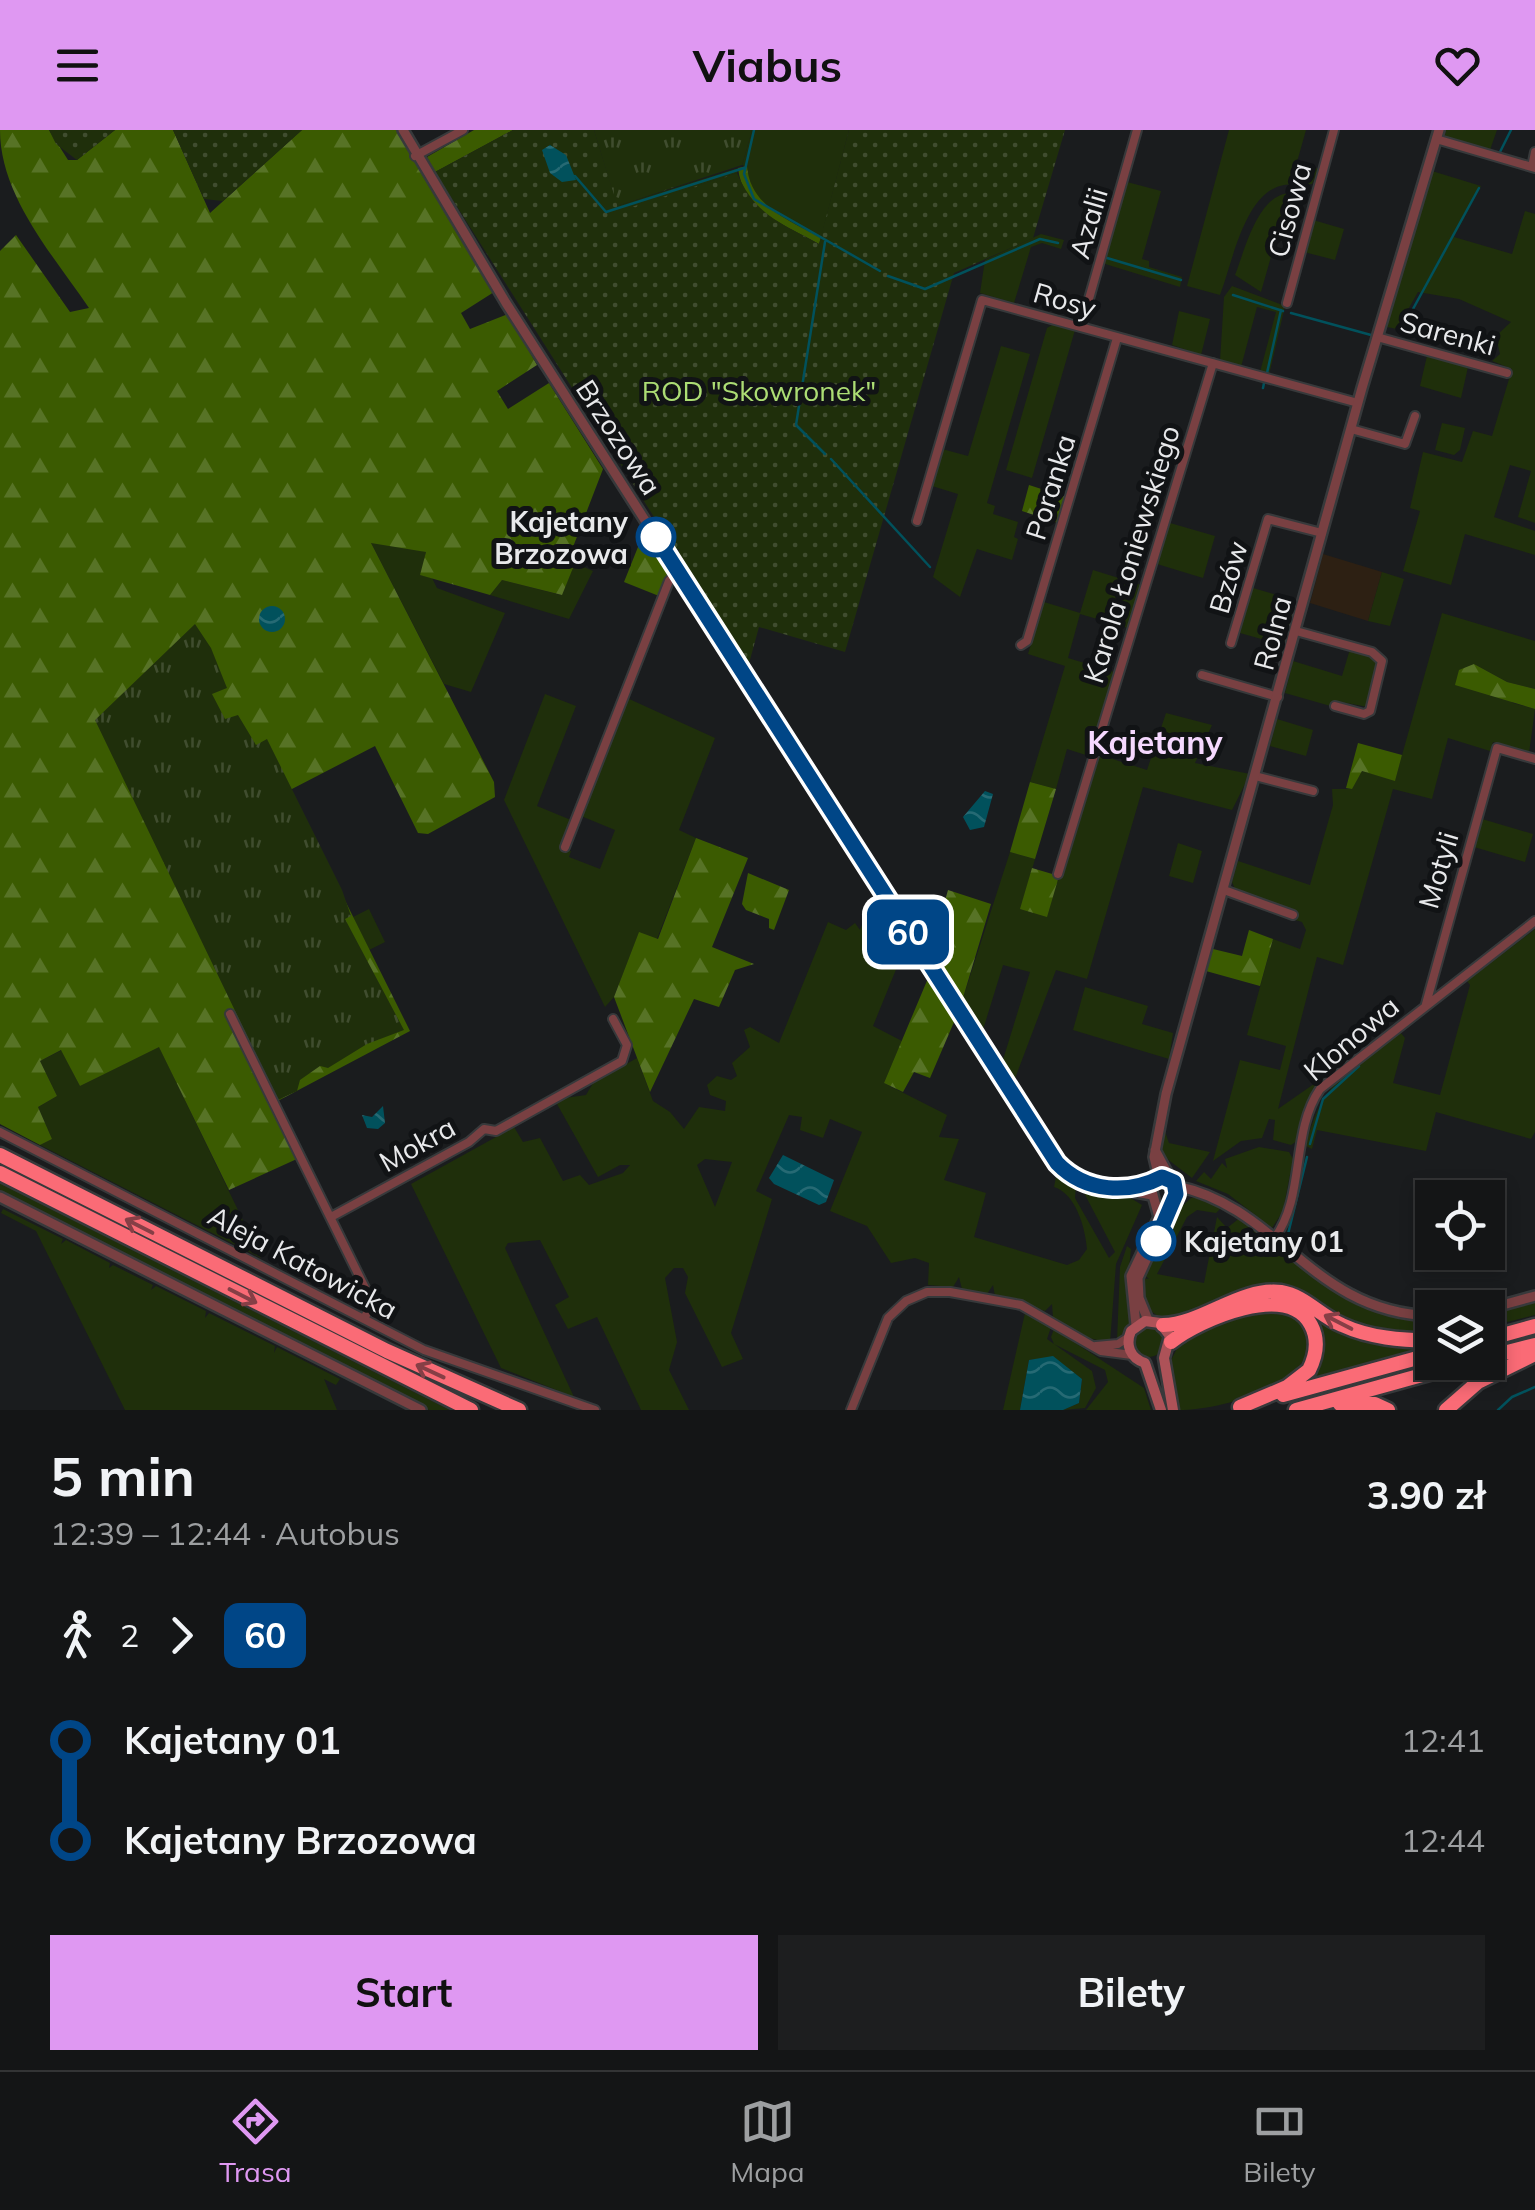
<!DOCTYPE html>
<html lang="pl">
<head>
<meta charset="utf-8">
<style>
  :root { --surface:#141516; --page:#1d1e1f; --text:#f1f3f6; --muted:#9d9fa1; --line:#333435; --accent:#df98f2 }
  body { margin:0; font-family:Mulish,sans-serif; background:var(--page); color:var(--text); height:100vh; display:flex; flex-direction:column; font-size:38px; white-space:nowrap }
  * { box-sizing:border-box; margin:0 }
  p { font-size:32px; color:var(--muted) }
  .icon { flex:none; width:55px; height:55px; fill:none; stroke:currentColor; stroke-width:2; stroke-linecap:round; stroke-linejoin:round }
  .map { position:relative; height:1280px; overflow:hidden }
  .details { display:flex; flex-direction:column; background:var(--surface); flex:1 }
  .details>* { flex:none }
  .badge { padding:0 20px; border-radius:15px; font-size:35px; line-height:65px }
  .controls { position:absolute; left:1415px; top:1050px; display:grid; gap:20px }
  .controls a { display:grid; place-items:center; width:90px; height:90px; border-radius:0px; background:var(--surface); box-shadow:0 5px 15px #0003,0 0 0 2px var(--line); font-size:50px }
  .map>.badge { position:absolute; translate:-50% -50%; box-shadow:0 0 0 5px #fff }
  .legs { display:flex; align-items:center; gap:15px; height:110px; padding:0 50px; font-size:32px }
  .legs p { margin-inline-start:auto }
  .overview { display:flex; align-items:center; justify-content:space-between; height:170px; padding:0 50px }
  h1 { font-size:55px; font-weight:700; line-height:75px }
  .button { display:flex; gap:20px; margin-top:auto; padding:20px 50px }
  .button a { flex:1; height:115px; border-radius:0px; background:var(--accent); color:#111; font-size:40px; font-weight:700; line-height:115px; text-align:center }
  .button a+a { background:var(--page); color:var(--text) }
  ul { padding:0 50px; list-style:none }
  li { display:flex; align-items:center; gap:35px; height:100px; font-size:38px }
  li i { display:grid; place-items:center; width:15px; height:100%; margin:0 12px; background:currentColor }
  li i::after { content:''; width:25px; height:25px; margin:-12px; border:8px solid; border-radius:50%; background:var(--surface) }
  li p { margin-inline-start:auto }
  li:first-child i { background:linear-gradient(#0000 50%,currentColor 0) }
  li:last-child i { background:linear-gradient(currentColor 50%,#0000 0) }
  header { display:flex; justify-content:space-between; align-items:center; height:130px; padding:0 50px; background:var(--accent); color:#111; font-size:45px; font-weight:700 }
  .menu { display:flex; justify-content:space-around; align-items:center; height:140px; border-top:2px solid var(--line); background:var(--surface); font-size:28px; color:var(--muted) }
  .menu a { display:grid; justify-items:center; gap:5px }
  .menu .on { color:var(--accent) }
  .map>svg:first-child { display:block }
  .commercial { fill:#2d2013 }
  .grass { fill:#1f2f0b; fill-rule:evenodd }
  .forest { fill:url(#forest-firs) }
  .park { fill:url(#park-tufts) }
  .garden { fill:url(#garden-dots) }
  .water { fill:url(#water-waves) }
  .lines { fill:none; stroke-linecap:round; stroke-linejoin:round }
  .stream { stroke:#01515c; stroke-width:2.5 }
  .minor-casing { stroke:#37393b; stroke-width:12 }
  .tertiary-casing { stroke:#37393b; stroke-width:14 }
  .secondary-casing { stroke:#37393b; stroke-width:15 }
  .motorway-casing { stroke:#37393b; stroke-width:19 }
  .minor { stroke:#794042; stroke-width:8 }
  .tertiary { stroke:#794042; stroke-width:9 }
  .secondary { stroke:#ad5258; stroke-width:10 }
  .motorway { stroke:#fa6b76; stroke-width:14 }
  .oneway { stroke:#863f46 }
  .line-1-casing { stroke:#fff; stroke-width:22 }
  .line-1 { stroke:#004687; stroke-width:15 }
  .stop-1-dot { fill:#fff; stroke:#004687; stroke-width:5 }
  .labels { text-anchor:middle; dominant-baseline:central; stroke-width:10; stroke-linejoin:round; paint-order:stroke }
  .street-label { font-size:28px; fill:#e8e9eb; stroke:#111315 }
  .park-label { font-size:28px; fill:#acdd74; stroke:#111315 }
  .stop-label { font-size:28px; font-weight:bold; fill:#e8e9eb; stroke:#111315; text-anchor:end }
  .quarter-label { font-size:32px; font-weight:bold; fill:#f6d9ff; stroke:#111315 }
</style>
</head>
<body>
<header><svg class="icon" aria-label="menu" viewBox="0 0 24 24"><path d="M4 6h16M4 12h16M4 18h16"/></svg>Viabus<svg class="icon" aria-label="heart" viewBox="0 0 24 24"><path d="M12 20l-8-8c-3-5 5-10 8-4 3-6 11-1 8 4z"/></svg></header>
<div class="map">
<svg width="1535" height="1280" viewBox="0 0 1535 1280">
  <defs>
    <pattern id="forest-firs" width="22" height="20" patternUnits="userSpaceOnUse" patternTransform="scale(2.5)"><rect width="22" height="20" fill="#3b5b01"/><path d="M5 1l3.5 6h-7zM16 11l3.5 6h-7z" fill="#577326"/></pattern>
    <pattern id="park-tufts" width="24" height="20" patternUnits="userSpaceOnUse" patternTransform="scale(2.5)"><rect width="24" height="20" fill="#1f2f0b"/><path d="M3 7l-1-3M5 7V3M7 7l1-3M15 17l-1-3M17 17v-4M19 17l1-3" fill="none" stroke="#404d2f"/></pattern>
    <pattern id="garden-dots" width="8" height="8" patternUnits="userSpaceOnUse" patternTransform="scale(2.5)"><rect width="8" height="8" fill="#1f2f0b"/><path d="M2 2h.1M6 6h.1" fill="none" stroke="#404d2f" stroke-width="1.8" stroke-linecap="round"/></pattern>
    <pattern id="water-waves" width="16" height="10" patternUnits="userSpaceOnUse" patternTransform="scale(2.5)"><rect width="16" height="10" fill="#01515c"/><path d="M0 5q4-4 8 0t8 0" fill="none" stroke="#266a74"/></pattern>
  </defs>
  <rect width="100%" height="100%" fill="#1a1c1e"/>
  <path class="commercial" d="M1323 424 1382 442 1368 491 1310 473Z"/>
  <path class="grass" d="M752 0H849L821 108C790 90 750 77 747 37L742 35Z
    M1229 0H1306L1297 32 1319 39 1312 54C1302 55 1290 53 1280 56 1244 66 1232 134 1220 165L1187 156Z
    M1446 0H1497L1490 20 1444 8Z
    M738 38 737 43 619 82 617 76Z
    M1432 41 1481 56 1454 107 1512 124 1525 81 1535 84V393L1518 387 1531 341 1510 335 1494 387 1535 401V425L1465 404 1451 455 1403 441 1420 381 1410 378 1423 322 1462 332 1473 301 1492 306 1512 239 1492 231 1500 224 1496 206 1511 192 1459 169 1418 162 1397 199 1387 197Z
    M1127 52 1161 61 1142 129 1149 131V137L1182 147 1180 157 1102 133Z
    M1289 63 1261 162 1235 145C1245 120 1257 66 1289 63Z
    M1313 90 1344 99 1335 130 1304 122Z
    M1041 104 1064 110 1061 119 1042 113 1031 117 1014 173 980 163 985 130Z
    M1232 156 1285 176 1269 245 1260 242 1276 182 1257 177 1241 237 1220 231 1224 167Z
    M1179 181 1210 189 1201 225 1172 215Z
    M1054 194 1075 200 1032 348 1006 340 1047 198Z
    M1001 216 1030 224 987 373 995 376 993 384 1018 392 1014 407 1018 409 1012 430 977 419 960 467 933 447 958 364 932 356 942 319 968 326Z
    M1427 226 1468 237 1461 268 1420 256Z
    M1442 293 1465 298 1460 320 1454 325 1435 320Z
    M1170 393 1215 406 1203 448 1157 434Z
    M386 412 426 422 421 445 432 448 437 458 505 483 471 562 444 554 371 413Z
    M575 433 593 441 569 489 490 465 502 450 561 465Z
    M1093 440 1141 455 1128 498 1080 484 1068 528 1114 542 1089 626 1067 619 1056 659 1030 652 1065 536 1028 524 1044 472 1080 483Z
    M1382 442 1404 449 1390 496 1368 491Z
    M1253 458 1298 471 1286 516 1240 503Z
    M1442 483 1535 511V559L1507 552 1474 534 1513 573 1535 579 1529 623 1493 612 1490 621 1448 608 1432 669 1393 659 1343 835 1317 827 1278 979 1324 947 1305 975 1297 1011 1291 1015 1273 1010 1275 990 1269 989 1262 1008 1241 1011 1213 1031 1240 930 1280 940 1286 916 1247 905 1273 809 1300 819 1306 800 1302 792 1292 789 1295 781 1235 759 1232 752 1238 731 1310 755 1333 675 1332 659H1351L1362 641 1395 650Z
    M1350 519 1372 525 1380 539 1368 577 1336 571 1334 577 1285 563 1293 531 1342 546Z
    M545 564 576 576 537 676 571 690 562 719 571 721 569 727 600 739 615 700 581 686 627 568 715 608 679 700 696 708 657 809 639 803 614 867 605 877 504 670Z
    M1166 583 1212 595 1195 633 1250 644 1232 680 1143 657 1087 849 1056 840 1014 951 1002 933 1030 842 1003 835 982 903 962 871 1010 722 1035 729 1021 778 1063 747 1100 625 1147 640Z
    M1277 589 1313 600 1306 626 1270 616Z
    M1482 689 1533 704 1525 732 1474 717Z
    M1178 713 1202 721 1193 753 1169 746Z
    M872 768 906 815 873 896 902 911 884 953 947 985 939 1007 959 1009 944 1050 986 1063 974 1107 1067 1135 1079 1130 1087 1119C1085 1097 1076 1064 1054 1057L1056 1047 1062 1045 1076 1054 1075 1068 1109 1128 1115 1122 1082 1059 1124 1064 1142 1075 1116 1134 1110 1213 1089 1208 1053 1187 1052 1174 1045 1181 995 1166 993 1155 987 1164 962 1159 959 1147 953 1157 928 1155 929 1133 915 1128 891 1133 867 1096 830 1081 862 1002 830 989 823 1008 800 1000 802 987 789 985 756 1061 772 1069 731 1203 743 1229 722 1237 685 1163 688 1147 683 1138H674L665 1148 677 1212 669 1240 689 1280H641L597 1187 568 1199 555 1175 569 1167 540 1110 508 1113 505 1118 574 1267 501 1238 411 1054 514 997 523 1012 540 1008 563 1051 580 1045 589 1055 623 1043 630 1035H620L598 1047 557 974 565 968 586 965 593 953 637 928 653 971 670 982 684 999 699 977 725 981 726 971 710 965 707 955 717 946 731 950 737 946 732 933 750 917 744 900 750 897 779 913 828 792 846 800 855 793 860 800ZM705 1029 732 1032 715 1077 697 1035Z
    M369 779 385 812 369 820 353 787Z
    M1535 799V1002L1531 1009 1436 982 1426 1021 1317 1000 1312 1019 1306 1016C1321 951 1350 940 1400 902L1405 908 1393 953 1440 965 1470 855 1467 851Z
    M1085 857 1148 876 1142 894 1173 903 1169 929 1073 900Z
    M159 916 261 1128 40 1015 52 1009 38 977 57 966 40 931 62 920 80 956Z
    M1163 996 1169 1013 1210 1022 1192 1048 1166 1028V1032L1161 1016Z
    M1259 1017 1289 1022 1293 1029 1283 1081 1272 1098 1228 1064 1196 1051 1204 1042 1211 1049 1222 1033 1227 1038 1225 1029Z
    M0 1053 450 1280H429L0 1063Z
    M1204 1067 1223 1076 1216 1083 1197 1080 1187 1087 1157 1144 1204 1153 1217 1087 1227 1098 1241 1087C1304 1140 1346 1184 1432 1191V1204C1377 1203 1349 1195 1302 1164L1166 1190C1145 1180 1140 1171 1142 1148L1149 1149 1142 1143 1144 1138 1169 1107 1171 1087 1191 1068Z
    M3 1079 63 1109 61 1114 66 1110 110 1133 109 1138 113 1135 153 1155 151 1160 156 1156 206 1181 205 1188 209 1183 275 1216 274 1223 277 1217 340 1249 336 1255 324 1249 337 1280H125L36 1101 1 1083Z
    M1127 1116 1131 1119 1127 1157 1130 1193 1117 1211 1120 1137Z
    M1275 1165 1324 1189 1432 1217 1301 1254 1315 1196Z
    M1535 1170V1185L1488 1197V1182Z
    M1275 1177 1303 1191 1311 1215 1307 1233 1303 1231C1280 1263 1215 1280 1178 1280L1169 1234 1182 1209 1242 1184Z
    M1025 1183 1051 1197 1047 1209 1092 1241 1096 1258 1085 1278 1063 1280 1079 1273 1082 1249 1053 1227 1029 1230 1020 1280H1003Z
    M1134 1212a15 15 0 1 1 30 0a15 15 0 1 1-30 0Z
    M1054 1199 1144 1258 1151 1280H1086L1108 1252 1105 1240 1054 1214 1051 1207Z"/>
  <path class="forest" d="M0 0H49L68 30H77L115 0H173L210 83 302 0H398L494 162 461 183 470 199 508 184 537 235 497 261 508 279 549 253 603 339 568 430 575 433 562 465 502 450 490 465 420 445 426 422 371 413 494 652 495 667 428 704 418 703 375 616 290 660 410 901 272 974 299 1028 229 1060 159 917 80 956 61 920 40 931 57 966 38 977 52 1009 40 1015 0 994V121L16 105 70 182 89 178C53 125 0 66 0 0Z
    M474 0H513L435 42 427 27Z
    M747 36C750 77 790 90 821 108L819 114C785 95 743 81 738 38Z
    M1029 355 1066 367 1058 393 1022 381Z
    M644 402 669 441 659 466 624 452Z
    M1474 534 1507 552 1535 559V579L1455 555 1459 540Z
    M1358 613 1402 625 1395 651 1362 641 1352 659 1346 658Z
    M1030 652 1056 659 1035 729 1010 722Z
    M696 708 748 728 712 817 754 834 735 840 719 877 694 869 650 962 614 867 639 802 658 809Z
    M1032 738 1059 746 1047 787 1020 779Z
    M748 743 789 760 774 800 769 798V789L746 780 742 774Z
    M948 760 991 774 962 871 931 821Z
    M1249 800 1273 809 1260 856 1206 841 1213 819 1242 826Z
    M929 846 954 892 930 948 914 942 903 962 884 953Z"/>
  <path class="park" d="M594 0H752L742 35 617 76Z
    M195 494 211 518 227 558 212 564 225 589 238 585 256 615 267 609 342 760 351 786 345 789 404 900 367 914 328 938 320 936 300 950 297 961 278 970 95 590Z"/>
  <path class="garden" d="M49 0H115L77 30 56 14Z
    M173 0H302L223 71 204 69Z
    M513 0H594L619 81 737 43C755 85 781 93 819 114L849 0H1065L1033 108 954 143 845 522 759 497 748 537 679 428V419L675 420 435 42Z"/>
  <path class="water" d="M550 15 566 25 576 50 562 52 550 43 542 20Z
    M259 489a13 13 0 1 1 26 0a13 13 0 1 1-26 0Z
    M985 661 993 664 984 697 970 700 963 687Z
    M383 976 385 993 378 999 367 998 362 985 372 987Z
    M783 1025 834 1050 826 1072 819 1075 774 1054 769 1048Z
    M1053 1226 1082 1249 1079 1273 1063 1280H1020L1029 1230Z"/>
  <g class="lines">
    <path class="stream" d="M754 0 744 44 754 69 880 141
      M1500 22 1511 0
      M575 46 606 82 744 38
      M825 112 796 295 825 324
      M1107 128 1181 150
      M888 146 925 159 1040 109 1058 113
      M1233 165 1283 181
      M1291 183 1371 205
      M1401 201 1479 58
      M1267 243 1281 180
      M1263 258 1264 253
      M831 329 930 437
      M1310 1014 1323 969 1359 936
      M1287 1108 1307 1027
      M1498 1280 1512 1267 1535 1257"/>
    <defs>
      <path id="minor" d="M1436 9 1535 38
        M415 26 463 0
        M1532 37 1535 22
        M1287 173 1334 0
        M1081 197 1137 0
        M1377 207 1507 243
        M1351 299 1405 314 1415 286
        M917 391 982 170 1358 273
        M1296 501 1372 522 1382 531 1370 581 1364 584 1335 576
        M1231 513 1268 389 1322 403
        M1021 515 1027 511 1117 208
        M1202 545 1278 567
        M1255 646 1313 661
        M565 717 669 451 678 441
        M1058 744 1213 233
        M1224 760 1293 785
        M1426 874 1497 618 1535 629
        M230 884 369 1166 370 1177 364 1189
        M0 1002 424 1220 595 1280
        M331 1087 469 1012 484 999 496 1001 622 931 627 915 613 889
        M1274 1109C1306 1066 1290 1003 1320 959L1535 791
        M1096 1216 1118 1214 1129 1207
        M851 1280 888 1188 906 1171 927 1162H950L1021 1175 1101 1221 1132 1225"/>
      <path id="tertiary" d="M403 0 506 173 1053 1028 1081 1052 1152 1065
        M1159 1048 1154 1027 1166 964 1362 258 1439 0
        M1176 1056C1280 1077 1311 1182 1432 1186
        M1118 1058 1152 1055
        M0 1067 421 1280
        M1488 1179 1535 1166
        M1148 1190 1139 1168 1138 1148 1177 1061 1155 1020
        M1136 1195 1131 1146 1159 1087 1151 1058 1162 1048"/>
      <path id="secondary" d="M1161 1280 1145 1233C1130 1228 1125 1215 1131 1201L1145 1191 1160 1193 1170 1206 1164 1228 1173 1280"/>
      <path id="motorway" d="M0 1025 387 1221 519 1280
        M0 1043 471 1280
        M1163 1195C1203 1194 1240 1157 1281 1162 1305 1166 1320 1186 1342 1195 1370 1208 1401 1210 1432 1211
        M1488 1209 1535 1196
        M1171 1212C1200 1189 1288 1151 1311 1195 1319 1210 1316 1226 1309 1240L1287 1257 1240 1277
        M1488 1227 1535 1215
        M1283 1265 1432 1224
        M1340 1274H1375L1388 1280
        M1296 1280 1469 1232
        M1446 1280 1478 1252 1535 1224"/>
    </defs>
    <use href="#minor" class="minor-casing"/>
    <use href="#tertiary" class="tertiary-casing"/>
    <use href="#secondary" class="secondary-casing"/>
    <use href="#motorway" class="motorway-casing"/>
    <use href="#minor" class="minor"/>
    <use href="#tertiary" class="tertiary"/>
    <use href="#secondary" class="secondary"/>
    <use href="#motorway" class="motorway"/>
  </g>
  <defs><path id="oneway-shaft" d="M-6 0H5M1.5-3L5.5 0L1.5 3" fill="none" stroke-width="1.6" stroke-linecap="round" stroke-linejoin="round" transform="scale(2.5)"/></defs>
  <g class="oneway">
    <use href="#oneway-shaft" transform="translate(139 1096) rotate(-153)"/>
    <use href="#oneway-shaft" transform="translate(243 1166) rotate(27)"/>
    <use href="#oneway-shaft" transform="translate(1338 1192) rotate(-153)"/>
    <use href="#oneway-shaft" transform="translate(430 1241) rotate(-155)"/>
  </g>
  <g class="lines">
    <defs>
      <path id="line-1" d="M656 407 1057 1033C1086 1063 1129 1064 1162 1047L1174 1052 1176 1064 1156 1111"/>
    </defs>
    <use href="#line-1" class="line-1-casing"/>
    <use href="#line-1" class="line-1"/>
  </g>
  <g class="stop-1-dot">
    <circle cx="656" cy="407" r="18"/>
    <circle cx="1156" cy="1111" r="18"/>
  </g>
  <g class="labels">
    <g class="street-label">
      <text transform="translate(1289 80) rotate(-75)">Cisowa</text>
      <text transform="translate(1088 93) rotate(-74)">Azalii</text>
      <text transform="translate(1065 170) rotate(16)">Rosy</text>
      <text transform="translate(1448 203) rotate(15)">Sarenki</text>
      <text transform="translate(619 307) rotate(57)">Brzozowa</text>
      <text transform="translate(1050 357) rotate(-73)">Poranka</text>
      <text transform="translate(1131 424) rotate(-73)">Karola Łoniewskiego</text>
      <text transform="translate(1228 447) rotate(-74)">Bzów</text>
      <text transform="translate(1272 503) rotate(-75)">Rolna</text>
      <text transform="translate(1438 740) rotate(-74)">Motyli</text>
      <text transform="translate(1351 908) rotate(-40)">Klonowa</text>
      <text transform="translate(417 1014) rotate(-29)">Mokra</text>
      <text transform="translate(303 1132) rotate(28)">Aleja Katowicka</text>
    </g>
    <g class="park-label">
      <text x="759" y="260">ROD "Skowronek"</text>
    </g>
    <g class="stop-label">
      <text x="628" y="391">Kajetany<tspan x="628" dy="32">Brzozowa</tspan></text>
      <text x="1184" y="1111" text-anchor="start">Kajetany 01</text>
    </g>
    <g class="quarter-label">
      <text x="1155" y="612">Kajetany</text>
    </g>
  </g>
</svg>
<div class="controls">
<a><svg class="icon" aria-label="locate" viewBox="0 0 24 24"><circle cx="12" cy="12" r="6"/><path d="M12 2v4M12 18v4M2 12h4M18 12h4"/></svg></a>
<a><svg class="icon" aria-label="layers" viewBox="0 0 24 24"><path d="M12 4l9 5-9 5-9-5zM3 14l9 5 9-5"/></svg></a>
</div>
<b class="badge" style="left:908px;top:802px;background:#004687;color:#fff">60</b>
</div>
<section class="details">
<div class="overview"><div><h1>5 min</h1><p>12:39 – 12:44 · Autobus</p></div><b>3.90 zł</b></div>
<div class="legs"><svg class="icon" aria-label="walk" viewBox="0 0 24 24"><circle cx="13" cy="4" r="2"/><path d="M13 8l-2 6 4 7M11 14l-3 7M7 12l3-4h3l4 4"/></svg>2<svg class="icon" aria-label="forward" viewBox="0 0 24 24"><path d="M9 5l7 7-7 7"/></svg><b class="badge" style="background:#004687;color:#fff">60</b></div>
<ul>
<li><i style="color:#004687"></i><b>Kajetany 01</b><p>12:41</p></li>
<li><i style="color:#004687"></i><b>Kajetany Brzozowa</b><p>12:44</p></li>
</ul>
<div class="button"><a>Start</a><a>Bilety</a></div>
</section>
<nav class="menu">
<a class="on"><svg class="icon" aria-label="directions" viewBox="0 0 24 24"><path d="M12 3l9 9-9 9-9-9zM9 14v-3h6M13 9l2 2-2 2"/></svg>Trasa</a>
<a><svg class="icon" aria-label="map" viewBox="0 0 24 24"><path d="M3 6l6-2 6 2 6-2v14l-6 2-6-2-6 2zM9 4v14M15 6v14"/></svg>Mapa</a>
<a><svg class="icon" aria-label="tickets" viewBox="0 0 24 24"><path d="M3 7h18v10H3zM15 7v10"/></svg>Bilety</a>
</nav>
</body>
</html>
